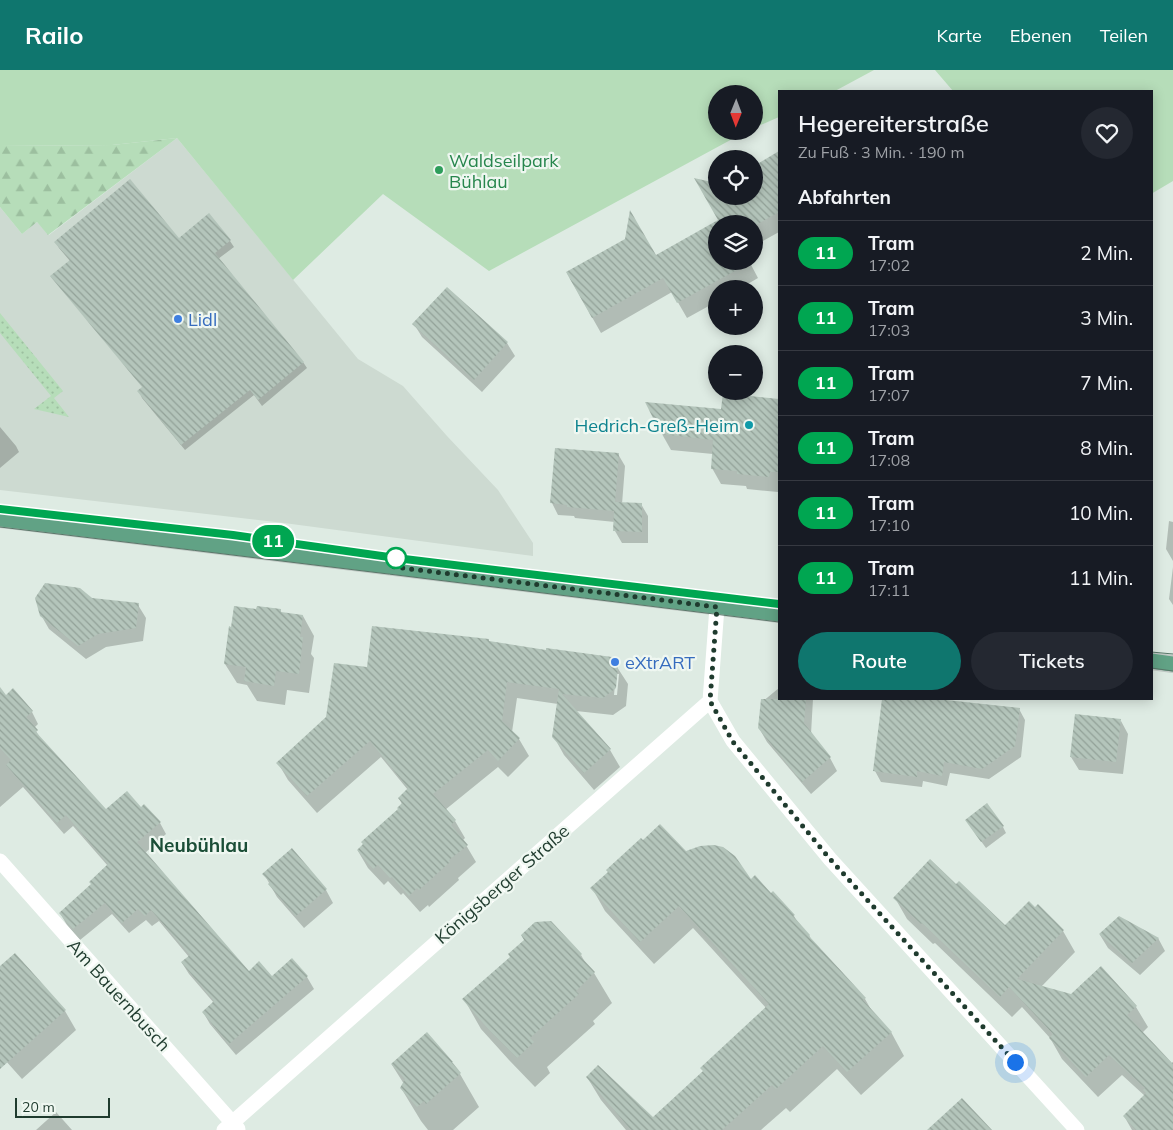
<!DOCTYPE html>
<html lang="de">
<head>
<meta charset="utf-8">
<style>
  :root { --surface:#171b24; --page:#242831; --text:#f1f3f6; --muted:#9ea1a6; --line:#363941; --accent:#0f766e }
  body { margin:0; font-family:Mulish,sans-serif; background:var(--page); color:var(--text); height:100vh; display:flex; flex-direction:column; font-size:19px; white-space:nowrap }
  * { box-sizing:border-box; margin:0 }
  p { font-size:16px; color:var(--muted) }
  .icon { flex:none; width:28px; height:28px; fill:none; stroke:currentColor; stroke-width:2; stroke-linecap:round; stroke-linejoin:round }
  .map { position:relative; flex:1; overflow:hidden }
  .side { position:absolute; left:778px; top:20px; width:375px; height:610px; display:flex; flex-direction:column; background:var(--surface); border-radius:0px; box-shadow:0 2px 12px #0003 }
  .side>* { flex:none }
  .badge { padding:0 10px; border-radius:16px; font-size:18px; line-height:32px }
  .needle { width:32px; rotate:181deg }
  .tools { position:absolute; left:708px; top:15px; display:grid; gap:10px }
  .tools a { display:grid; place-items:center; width:55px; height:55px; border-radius:50%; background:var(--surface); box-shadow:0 2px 12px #0003; font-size:25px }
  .scale { position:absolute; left:15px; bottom:12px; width:95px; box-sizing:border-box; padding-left:5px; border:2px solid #1f3b2e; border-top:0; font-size:14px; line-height:18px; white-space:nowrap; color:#1f3b2e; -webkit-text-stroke:4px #eff7f1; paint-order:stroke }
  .you { position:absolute; width:25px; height:25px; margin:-12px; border:4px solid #fff; border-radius:50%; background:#1a73e8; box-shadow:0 0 0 8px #1a73e833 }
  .map>.badge { position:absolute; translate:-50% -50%; box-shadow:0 0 0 2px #fff }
  h2 { padding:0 20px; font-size:19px; line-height:45px }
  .round { display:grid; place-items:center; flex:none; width:52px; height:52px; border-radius:26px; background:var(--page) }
  .summary { display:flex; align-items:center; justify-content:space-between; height:85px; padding:0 20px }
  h1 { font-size:24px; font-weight:600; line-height:38px }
  .button { display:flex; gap:10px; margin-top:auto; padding:10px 20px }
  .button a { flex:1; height:58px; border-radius:30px; background:var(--accent); color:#fff; font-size:20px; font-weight:600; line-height:58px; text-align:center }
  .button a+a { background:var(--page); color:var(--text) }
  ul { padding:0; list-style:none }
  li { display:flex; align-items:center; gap:15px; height:65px; padding:0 20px; border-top:1px solid var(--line) }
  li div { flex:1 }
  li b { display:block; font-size:19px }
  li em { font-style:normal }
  li .badge { min-width:55px; font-weight:700; text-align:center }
  header { display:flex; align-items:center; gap:30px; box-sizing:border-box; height:70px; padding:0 25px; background:var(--accent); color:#fff }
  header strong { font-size:24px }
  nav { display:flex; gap:28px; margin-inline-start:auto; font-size:18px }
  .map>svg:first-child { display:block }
  .built { fill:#cddad1 }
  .grass { fill:url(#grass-dots) }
  .forest { fill:url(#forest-firs) }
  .garden { fill:#b6ddb9 }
  .shadow { fill:#0003; fill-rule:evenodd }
  .building { fill:url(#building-back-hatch) }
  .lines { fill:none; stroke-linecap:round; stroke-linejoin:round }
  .major-casing { stroke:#c0c8c4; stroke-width:18 }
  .minor { stroke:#fff; stroke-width:15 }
  .major { stroke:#61a285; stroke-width:15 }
  .tram { stroke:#597769; stroke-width:1 }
  .line-casing { stroke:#fff; stroke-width:11 }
  .line { stroke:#00a651; stroke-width:8 }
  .walk { stroke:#1f3b2e; stroke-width:5; stroke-dasharray:0 9 }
  .leisure-dot { fill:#2e9e5b; stroke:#eff7f1; stroke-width:2 }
  .shop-dot { fill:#3f7fe0; stroke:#eff7f1; stroke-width:2 }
  .culture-dot { fill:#0f9aa8; stroke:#eff7f1; stroke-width:2 }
  .stop-dot { fill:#fff; stroke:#00a651; stroke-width:2.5 }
  .labels { text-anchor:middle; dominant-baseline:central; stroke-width:4.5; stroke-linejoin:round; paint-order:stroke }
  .leisure-label { font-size:18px; fill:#27864d; stroke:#eff7f1; text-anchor:start }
  .shop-label { font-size:18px; fill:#366cbe; stroke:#eff7f1; text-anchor:start }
  .culture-label { font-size:18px; fill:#0d838f; stroke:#eff7f1; text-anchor:end }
  .street-label { font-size:18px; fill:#1f3b2e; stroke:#eff7f1 }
  .neighbourhood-label { font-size:19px; font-weight:bold; fill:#1b4e37; stroke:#eff7f1 }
</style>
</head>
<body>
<header>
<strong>Railo</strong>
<nav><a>Karte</a><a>Ebenen</a><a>Teilen</a></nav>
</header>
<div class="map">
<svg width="1173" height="1060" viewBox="0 0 1173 1060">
  <defs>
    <pattern id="grass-dots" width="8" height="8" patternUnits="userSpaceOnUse" patternTransform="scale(1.25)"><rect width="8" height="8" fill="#b6ddb9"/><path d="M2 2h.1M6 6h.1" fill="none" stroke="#9cbf9f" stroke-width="1.8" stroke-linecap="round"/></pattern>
    <pattern id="forest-firs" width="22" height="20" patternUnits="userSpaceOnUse" patternTransform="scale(1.25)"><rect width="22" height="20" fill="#b6ddb9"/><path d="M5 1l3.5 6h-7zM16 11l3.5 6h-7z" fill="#9cbf9f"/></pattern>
    <pattern id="building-back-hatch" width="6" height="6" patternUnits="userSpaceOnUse" patternTransform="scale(1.25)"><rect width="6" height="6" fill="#b4c5bb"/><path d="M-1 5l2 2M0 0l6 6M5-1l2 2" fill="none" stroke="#92a198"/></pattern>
  </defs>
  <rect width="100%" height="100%" fill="#deebe3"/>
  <path class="built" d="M177 68 358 289 403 316 447 366 498 420 533 473V486L284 453 0 420V137L22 164 37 152 49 165Z"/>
  <path class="grass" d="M0 243 63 321 54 328 69 347 34 339 51 326 0 263Z"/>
  <path class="forest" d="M177 68 48 165 37 152 22 164 0 137V76L112 75Z"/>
  <path class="garden" d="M0 0H874L835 21H779V47L754 58V24H716V61H747L489 201 383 124 293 210 177 68 112 75 0 76Z
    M935 0H1173V111L1151 124V21H953Z"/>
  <path class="shadow" d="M777 84 779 87V162L754 176V154H716V191H749L758 208 739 219H716V232L687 248 672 222 601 263 567 203 655 187 720 150 697 109 716 115V126H754V97Z
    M178 170 230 171 234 177 218 189 303 292 307 298 262 336 254 325 185 380 142 328 139 321 143 318 70 191 59 178 56 172Z
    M414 254 507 273 515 286 482 322 422 267Z
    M779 330V417L778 422 747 419 746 416 721 414 712 398 713 384 671 380 662 364 723 341Z
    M0 357 16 376 19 382 0 398Z
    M618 384 625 396 622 434H641L648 446V473H622L615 461V452L575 448 574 446 558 445 552 433Z
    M1169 451 1173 452V491L1166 479Z
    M1173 497V535L1169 529Z
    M92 529 138 535 146 548 143 571 106 577 86 589 49 559 41 545Z
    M257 540H280L282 543 303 546 314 566 311 584 314 588 309 623 287 620 285 635 257 631 247 615 237 613 225 594 232 558Z
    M490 572 617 597 628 614 626 636 613 645 576 641 610 680 620 697 594 720 564 685 554 667 558 634 517 628 512 662 519 669 529 686 508 707 498 697 445 740 455 751 465 768 463 770 476 792 458 808 459 810 429 837 428 835 420 842 403 823 401 825 388 811 384 815 368 798 358 781 399 739 402 734 399 728 408 720 381 687 317 743 288 710 278 693 327 647 368 599ZM616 604H619L617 625H614Z
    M779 618V629H813L811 664 830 688 837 701 811 724 767 672 759 658 762 632Z
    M0 619 6 626 32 642 38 654 34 658 41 669 105 741 141 738 160 753 166 764 145 783 248 902 272 907 292 890 307 907 314 919 236 985 210 954 203 942 214 933 189 904 182 893 189 887 159 851 152 856 146 850 129 863 112 844 80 870 67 855 60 843 92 815 108 796 73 756 64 764 23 717 0 737Z
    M883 629H930L1019 639 1025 650 1021 687 989 709 950 703 947 716 923 711 922 717 881 712 875 701Z
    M1121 651 1128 664 1123 704 1079 700 1071 687Z
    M970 756 1003 757 1006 763 986 778Z
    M685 783 751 811 771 825 773 823 794 846 799 855 809 865 813 873 865 929 873 943 891 962 904 986 861 1025 837 999 790 1042 786 1038 761 1060H626L601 1030 587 1007 653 1048 704 1002 766 938 693 858 654 894 605 841 592 818Z
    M264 804 326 820 333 833 304 858 277 827Z
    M956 816 1005 857 1063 861 1075 882 1041 917 1071 926 1101 898 1136 937 1148 957 1142 963 1172 995 1173 993V1060H1132L1124 1046 1145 1026 1122 1005 1098 1027 1062 989 1050 968 1022 937 1012 947 935 873 933 874 907 849 895 828Z
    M1100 865 1158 868 1165 881 1140 905 1108 878Z
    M581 885 586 894 594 903 612 933 593 951 595 954 547 997 550 1003 535 1017 509 990 481 959 464 929Z
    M0 898 65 941 76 960 22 1009 5 990 0 982Z
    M392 995 455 998 460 1004 479 1037 453 1060H428L421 1051 401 1018 404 1014Z
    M56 1042 72 1060H36Z"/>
  <path class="building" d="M779 81V142L754 156V154H716V191L751 192 677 233 663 208 592 248 566 202 625 169 630 140 656 185 718 150 694 108 716 113V126H754V96Z
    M130 109 179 168 209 143 231 170 215 183 304 292 258 330 250 320 181 375 137 321 142 317 50 206 70 190 54 172Z
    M447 217 508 272 474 310 412 254Z
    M723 323 779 329V402H770L769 407 737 404V401L711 399 713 370 661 364 645 332 721 339Z
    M555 378 619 383 615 432 642 433V462L613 461 614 441 567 437V435L550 433Z
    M45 513 80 518 92 528 139 533 136 558 98 564 78 576 40 546 35 528Z
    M234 536 256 539 257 536 281 539V542L303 545 300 567H303L299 604 276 601 274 616 244 611 246 597 224 594 229 556 231 557Z
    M372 556 489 569V571L546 580V578L612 587 618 596 616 618 603 628 562 624 611 679 584 703 552 667 559 619 507 612 502 651 520 668 498 691 488 680 433 724 456 750 451 755 468 775 449 790 450 792 419 820 417 818 409 826 392 807 390 808 378 795 373 799 357 780 363 774 361 772 398 739 397 738 402 733 398 728 408 718 370 671 307 726 276 693 326 647 334 593 367 597Z
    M0 617 6 625 13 618 33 641 26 647 38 660 36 662 106 739 127 721 141 737 144 734 161 752 137 772 249 901 259 891 272 906 292 888 308 906 229 974 202 942 214 931 181 892 190 885 151 840 145 846 138 839 122 853 105 833 73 859 59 843 91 814 89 812 108 794 66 745 57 753 6 695 11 690 0 678Z
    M761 629H806L804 653 831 687 802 712 758 658Z
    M882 629H937L1020 638 1015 676 982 699 944 692 942 706 917 701V707L873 701Z
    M1075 644 1121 649 1116 692 1070 687Z
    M987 733 1004 756 981 772 965 750Z
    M660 754 686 781 700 776 714 775 723 777 735 786 751 809 755 805 771 823 773 821 795 845 793 846 810 865 809 866 866 928 863 930 892 962 847 1002 823 976 776 1019 772 1015 722 1060H631L586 1007 598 995 653 1047 703 1001 700 998 769 934 679 836 640 872 590 818 608 802 606 800 641 768 643 770Z
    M292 778 327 819 296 846 268 814 270 812 262 804Z
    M930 789 956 814 959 811 1005 855 1029 831 1035 837 1038 834 1064 860 1017 909 1071 924 1101 896 1137 936 1127 945 1172 993 1173 992V1060H1136L1123 1046 1146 1023 1143 1020 1145 1018 1109 985 1086 1007 1049 968 1053 964 1009 917 1000 927 922 853 921 854 893 828Z
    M1119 846 1159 868 1132 893 1099 864Z
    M551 851 582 884 580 886 595 902 576 921 579 924 530 968 534 972 517 988 490 961 462 929 510 887 508 884 524 870 521 865 535 852Z
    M15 883 66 940 0 999V896Z
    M427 962 453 992H452L461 1003 426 1034 424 1031 417 1037 400 1018 405 1009 391 994Z
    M962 1028 992 1060H927Z"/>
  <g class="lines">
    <defs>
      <path id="major" d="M0 449 779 544
        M1151 591 1173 594"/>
    </defs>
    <use href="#major" class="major-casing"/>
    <path class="minor" d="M710 631 733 671 830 789 1077 1060
      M0 791 238 1059
      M224 1060 710 631 717 537"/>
    <use href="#major" class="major"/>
    <path class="tram" d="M0 439 233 465 396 487 779 534
      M0 457C260 488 519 520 779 552
      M1151 582 1173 584
      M1151 598 1173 601"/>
  </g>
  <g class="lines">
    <defs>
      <path id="line" d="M0 439 233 465 396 488 779 534"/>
    </defs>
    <use href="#line" class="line-casing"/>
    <use href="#line" class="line"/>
    <path class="walk" d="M396 488 394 497 662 530 717 537 710 631 733 672 830 789 1015 992"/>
  </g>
  <circle class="leisure-dot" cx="439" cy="100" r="5"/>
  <g class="shop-dot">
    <circle cx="178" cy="249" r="5"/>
    <circle cx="615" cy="592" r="5"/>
  </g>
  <circle class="culture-dot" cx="749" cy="355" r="5"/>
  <circle class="stop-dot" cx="396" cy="488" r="10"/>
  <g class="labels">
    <g class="leisure-label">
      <text x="449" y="90">Waldseilpark<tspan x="449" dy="21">Bühlau</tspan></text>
    </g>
    <g class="shop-label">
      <text x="188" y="249">Lidl</text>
      <text x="625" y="592">eXtrART</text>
    </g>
    <g class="culture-label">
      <text x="739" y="355">Hedrich-Greß-Heim</text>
    </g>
    <g class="street-label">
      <text transform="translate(502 814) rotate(-41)">Königsberger Straße</text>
      <text transform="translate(119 925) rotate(48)">Am Bauernbusch</text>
    </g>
    <g class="neighbourhood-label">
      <text x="199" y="775">Neubühlau</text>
    </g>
  </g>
</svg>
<div class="tools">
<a><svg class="needle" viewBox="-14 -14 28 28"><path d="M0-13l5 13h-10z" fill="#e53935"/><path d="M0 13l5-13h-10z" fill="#9ea1a6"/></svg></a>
<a><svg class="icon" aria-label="locate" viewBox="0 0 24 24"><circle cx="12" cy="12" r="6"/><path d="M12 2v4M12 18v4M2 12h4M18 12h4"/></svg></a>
<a><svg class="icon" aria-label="layers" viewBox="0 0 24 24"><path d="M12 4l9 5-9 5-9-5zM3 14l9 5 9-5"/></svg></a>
<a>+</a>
<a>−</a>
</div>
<div class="scale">20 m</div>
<div class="you" style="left:1015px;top:992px"></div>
<b class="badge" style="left:273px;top:471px;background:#00a651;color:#fff">11</b>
<section class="side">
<div class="summary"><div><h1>Hegereiterstraße</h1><p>Zu Fuß · 3 Min. · 190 m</p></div><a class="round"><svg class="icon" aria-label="heart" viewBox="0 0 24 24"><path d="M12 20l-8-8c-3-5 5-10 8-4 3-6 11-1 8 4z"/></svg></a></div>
<h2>Abfahrten</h2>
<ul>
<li><span class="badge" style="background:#00a651;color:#fff">11</span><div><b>Tram</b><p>17:02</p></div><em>2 Min.</em></li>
<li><span class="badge" style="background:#00a651;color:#fff">11</span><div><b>Tram</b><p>17:03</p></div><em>3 Min.</em></li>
<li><span class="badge" style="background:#00a651;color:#fff">11</span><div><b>Tram</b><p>17:07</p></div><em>7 Min.</em></li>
<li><span class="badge" style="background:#00a651;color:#fff">11</span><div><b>Tram</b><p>17:08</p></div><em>8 Min.</em></li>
<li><span class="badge" style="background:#00a651;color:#fff">11</span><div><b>Tram</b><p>17:10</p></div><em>10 Min.</em></li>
<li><span class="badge" style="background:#00a651;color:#fff">11</span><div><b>Tram</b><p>17:11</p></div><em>11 Min.</em></li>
</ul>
<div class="button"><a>Route</a><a>Tickets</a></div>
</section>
</div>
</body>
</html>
